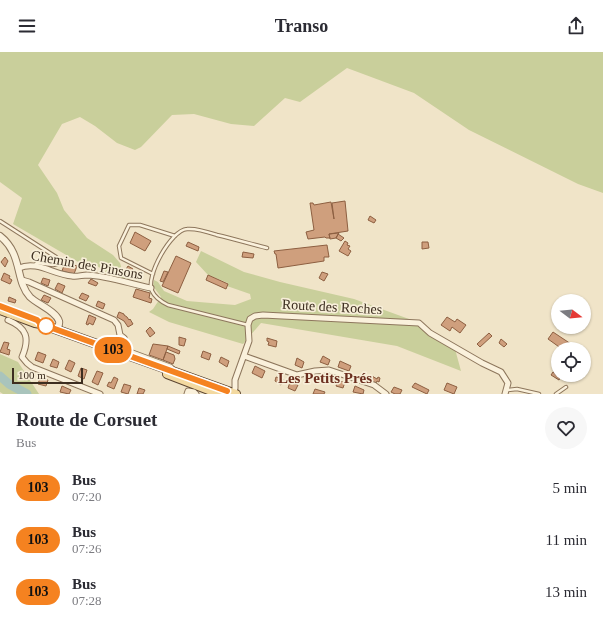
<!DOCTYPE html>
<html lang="fr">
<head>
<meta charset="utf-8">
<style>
  :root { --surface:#fff; --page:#f7f7f7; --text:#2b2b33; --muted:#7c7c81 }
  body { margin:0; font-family:"Times New Roman",serif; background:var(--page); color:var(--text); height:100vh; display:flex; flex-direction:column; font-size:15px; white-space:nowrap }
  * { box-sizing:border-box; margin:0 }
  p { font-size:13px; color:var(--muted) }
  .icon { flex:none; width:22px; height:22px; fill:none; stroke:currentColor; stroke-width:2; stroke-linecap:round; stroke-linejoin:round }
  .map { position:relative; height:342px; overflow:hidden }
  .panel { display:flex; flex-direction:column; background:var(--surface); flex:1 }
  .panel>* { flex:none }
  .badge { padding:0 8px; border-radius:13px; font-size:14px; line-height:26px }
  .needle { width:26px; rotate:106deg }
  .fabs { position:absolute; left:551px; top:242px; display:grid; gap:8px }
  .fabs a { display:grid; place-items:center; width:40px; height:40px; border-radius:50%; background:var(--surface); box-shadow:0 1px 3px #0004; font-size:20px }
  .scale { position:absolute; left:12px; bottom:10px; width:71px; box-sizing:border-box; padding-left:4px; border:2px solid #3d2e20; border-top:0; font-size:11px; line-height:14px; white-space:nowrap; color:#3d2e20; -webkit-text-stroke:3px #f7eed8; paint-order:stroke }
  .map>.badge { position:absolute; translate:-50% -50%; box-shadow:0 0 0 2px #fff }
  .round { display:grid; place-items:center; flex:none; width:42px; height:42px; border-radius:21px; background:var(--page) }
  .head { display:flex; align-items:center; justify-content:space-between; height:68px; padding:0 16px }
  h1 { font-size:19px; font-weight:600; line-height:30px }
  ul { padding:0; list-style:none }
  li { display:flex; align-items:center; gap:12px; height:52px; padding:0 16px }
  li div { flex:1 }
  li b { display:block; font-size:15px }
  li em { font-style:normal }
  li .badge { min-width:44px; font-weight:700; text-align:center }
  header { display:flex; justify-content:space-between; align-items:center; height:52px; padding:0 16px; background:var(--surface); font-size:18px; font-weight:600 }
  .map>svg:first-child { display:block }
  .green { fill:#c9cf9b }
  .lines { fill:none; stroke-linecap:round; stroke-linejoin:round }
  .river { stroke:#a9c4bc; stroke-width:9 }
  .building { fill:#cf9f7d; stroke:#8d5f41 }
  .service-casing { stroke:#8d765c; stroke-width:4.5 }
  .minor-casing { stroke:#8d765c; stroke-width:7 }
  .tertiary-casing { stroke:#8d765c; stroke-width:8 }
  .primary-casing { stroke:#5b4430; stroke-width:10 }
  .service { stroke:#faf1dc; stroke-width:2.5 }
  .minor { stroke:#faf1dc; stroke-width:5 }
  .tertiary { stroke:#faf1dc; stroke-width:6 }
  .primary { stroke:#f3d9a0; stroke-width:8 }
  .line-casing { stroke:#fff; stroke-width:9 }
  .line { stroke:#f58220; stroke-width:6 }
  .stop-dot { fill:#fff; stroke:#f58220; stroke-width:2 }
  .labels { text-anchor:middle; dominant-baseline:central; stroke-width:3.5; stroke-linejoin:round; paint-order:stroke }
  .street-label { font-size:14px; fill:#3d2e20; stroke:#f7eed8 }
  .neighbourhood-label { font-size:15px; font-weight:bold; fill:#6b2e1e; stroke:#f7eed8 }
</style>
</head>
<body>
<header><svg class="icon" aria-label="menu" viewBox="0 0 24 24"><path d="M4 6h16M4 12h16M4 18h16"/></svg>Transo<svg class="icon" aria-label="share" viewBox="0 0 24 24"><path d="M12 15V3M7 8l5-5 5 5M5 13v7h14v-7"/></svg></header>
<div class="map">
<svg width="603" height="342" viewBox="0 0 603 342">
  <rect width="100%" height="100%" fill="#f0e4c8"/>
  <path class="green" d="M0 0H603V141L578 132 469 78 414 41 347 16 300 50 285 46 254 74 231 72 194 62 172 63 141 95 135 98 117 91 95 74 80 65 62 72 38 113 57 141 64 158 87 186 113 203 120 211 122 218 130 225 122 232 96 213 92 218 13 172 22 146 0 130Z
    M201 199 244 220 280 230 354 247 409 267 455 297 461 319 397 294 261 271 243 292 169 270 149 260 153 257 161 245 153 234 154 228 158 230 164 239 187 249 235 253 251 247 250 242 227 234 228 231 208 223 196 210Z
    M0 302 18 310 39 342H3L0 340Z"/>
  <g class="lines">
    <path class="river" d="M0 324 9 332 27 342"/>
  </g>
  <path class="building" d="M345 149 348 179 329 182 330 186H326L325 185 308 187 306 180 314 178 310 151H313L314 153 331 150 334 167 332 151Z
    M370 164 376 168 374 171 368 168Z
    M135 180 151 189 145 199 130 191Z
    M339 181 336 186 330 187 329 182Z
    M338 182 344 186 341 189 336 186Z
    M345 189 348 191 347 193 350 194 348 197 351 199 348 204 339 199Z
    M188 190 199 195 198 199 186 194Z
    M422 190H428L429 196 422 197Z
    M327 193 329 205H324V209L278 216 276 202H275L274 199Z
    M243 200 254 202 253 206 242 205Z
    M176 204 191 211 178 241 162 234Z
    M5 205 8 209 5 215 1 210Z
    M65 211 74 215V213L77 214 74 222 62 219Z
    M128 214 133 217 130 222 125 219Z
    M164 219 168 220 163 230 160 229Z
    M322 220 328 222 324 229 319 226Z
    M4 221 10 224 9 226 12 228 10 232 1 228Z
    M208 223 228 232 226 237 206 228Z
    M43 226 50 228 48 234 41 231Z
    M91 227 98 231 96 234 88 231Z
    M58 231 65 234 62 241 55 237Z
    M136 237 150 241 149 246 152 247 151 251 133 245Z
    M82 241 89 244 86 249 79 246Z
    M44 243 51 246 48 251 41 248Z
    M9 245 16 248 15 251 8 249Z
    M98 249 105 252 103 257 96 254Z
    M119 260 124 262V263L127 265 129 268 130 267 133 272 128 275 124 269 117 265Z
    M89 263 96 266 93 273 89 271 88 273 86 272Z
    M447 265 455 270 457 267 466 273 460 281 452 275 450 279 441 273Z
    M150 275 155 281 150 285 146 279Z
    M553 280 571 292 568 297H562L548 287Z
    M489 281 492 284 480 295 477 292Z
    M179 285 186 287 184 294 179 293Z
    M267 286 277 289 276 295 268 293 269 290 267 289Z
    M501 287 507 292 504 295 499 291Z
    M4 290 9 291 7 297 10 298 9 303 0 300Z
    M153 292 168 294 163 308 149 303Z
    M168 294 180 299 179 302 167 297Z
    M203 299 211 302 209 308 201 305Z
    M38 300 46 303 43 311 35 308Z
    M166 300 174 303 175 307 173 312 163 308Z
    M323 304 330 308 328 313 320 310Z
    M221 305 229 309 227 315 219 310Z
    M297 306 304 310 302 316 295 313Z
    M53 307 59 310 57 316 50 314Z
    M69 308 75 311 71 320 65 317Z
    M340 309 351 314 349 319 338 315Z
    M255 314 265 319 262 326 252 321Z
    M81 316 87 318 84 327 78 324Z
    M97 319 103 321 98 333 92 330Z
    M553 320 561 324 559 328 551 323Z
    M372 324 377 327 378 325 380 326 379 330 377 329 376 331 370 329Z
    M114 325 118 327 114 337 107 334 109 330 111 331Z
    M276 325 283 327 281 333 275 329Z
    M40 326 48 328 46 334 38 332Z
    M338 329 345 330 343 336 336 334Z
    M290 330 298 333 295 339 288 336Z
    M415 331 429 338 427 342 412 335Z
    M447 331 457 335 454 342 444 338Z
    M124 332 131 334 128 342 121 340Z
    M62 334 71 338 69 342 60 340Z
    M355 334 364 338 363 342 353 340Z
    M394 335 402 338 400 342H395L391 340Z
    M139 336 145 338 143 342H137Z
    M315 337 325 340 324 342H313Z"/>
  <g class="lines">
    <defs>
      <path id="service" d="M0 169 56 205 58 209 57 212 53 213 37 211 35 213
        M153 222 121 206 119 194 129 173H140L175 184
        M248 273 168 253C162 250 155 246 152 239 145 225 171 178 187 177 197 176 208 180 217 183 234 187 251 192 267 196
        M117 297 120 295 171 314 173 316
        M507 338 517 337 539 342
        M556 342 566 335"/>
      <path id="minor" d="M19 216C37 208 54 223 72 224 77 225 82 223 87 223 109 224 130 232 151 236
        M22 228 29 230 114 268 118 273 120 283 124 286
        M8 268C27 276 30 286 22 305L27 311 32 315 100 342
        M244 304 297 323 315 319 329 318 374 333 386 342
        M234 341 235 336V328L249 289 248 273 250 267 255 264 263 263 419 271 430 281 482 311 501 320 508 331 505 342
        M187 342 188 339 194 340 196 342"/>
      <path id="tertiary" d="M0 184C23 202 15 229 30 245 37 252 56 259 59 269 60 272 58 275 57 278"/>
      <path id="primary" d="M0 258 35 271 41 272 236 342
        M167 322 219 342"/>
    </defs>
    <use href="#service" class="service-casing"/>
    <use href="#minor" class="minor-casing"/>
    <use href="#tertiary" class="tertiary-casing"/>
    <use href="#primary" class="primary-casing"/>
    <use href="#service" class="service"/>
    <use href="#minor" class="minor"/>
    <use href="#tertiary" class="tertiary"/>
    <use href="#primary" class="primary"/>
  </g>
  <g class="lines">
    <defs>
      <path id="line" d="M0 254 37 268 41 272 227 339"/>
    </defs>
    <use href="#line" class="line-casing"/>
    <use href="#line" class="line"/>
  </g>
  <circle class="stop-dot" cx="46" cy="274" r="8"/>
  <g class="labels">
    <g class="street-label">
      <text transform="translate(87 213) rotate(10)">Chemin des Pinsons</text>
      <text transform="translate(332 255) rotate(3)">Route des Roches</text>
    </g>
    <g class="neighbourhood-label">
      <text x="325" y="326">Les Petits Prés</text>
    </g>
  </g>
</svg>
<div class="fabs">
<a><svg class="needle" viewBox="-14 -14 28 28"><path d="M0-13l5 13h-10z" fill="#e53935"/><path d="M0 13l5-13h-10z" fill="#7c7c81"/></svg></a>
<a><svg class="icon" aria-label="locate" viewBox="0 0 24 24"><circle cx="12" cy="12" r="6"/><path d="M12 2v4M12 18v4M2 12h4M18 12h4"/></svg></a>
</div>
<div class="scale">100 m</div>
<b class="badge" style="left:113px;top:298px;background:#f58220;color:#111">103</b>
</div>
<section class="panel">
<div class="head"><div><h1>Route de Corsuet</h1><p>Bus</p></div><a class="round"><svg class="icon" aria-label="heart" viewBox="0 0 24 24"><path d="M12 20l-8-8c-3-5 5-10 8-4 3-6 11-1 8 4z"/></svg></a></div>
<ul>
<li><span class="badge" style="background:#f58220;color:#111">103</span><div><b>Bus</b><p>07:20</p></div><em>5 min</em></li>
<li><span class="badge" style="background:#f58220;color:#111">103</span><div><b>Bus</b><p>07:26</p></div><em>11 min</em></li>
<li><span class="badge" style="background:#f58220;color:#111">103</span><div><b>Bus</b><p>07:28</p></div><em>13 min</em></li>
</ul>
</section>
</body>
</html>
